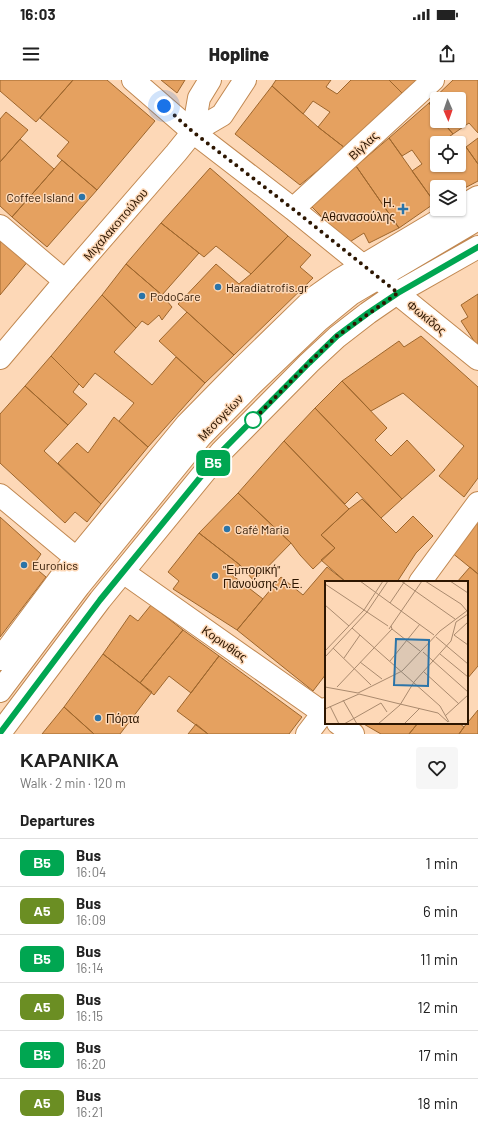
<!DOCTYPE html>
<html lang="en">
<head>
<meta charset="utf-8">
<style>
  :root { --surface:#fff; --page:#f6f6f6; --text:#222; --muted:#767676; --line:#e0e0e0 }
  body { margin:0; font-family:Barlow,sans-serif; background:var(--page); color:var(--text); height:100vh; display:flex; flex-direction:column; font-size:15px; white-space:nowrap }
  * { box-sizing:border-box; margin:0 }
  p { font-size:13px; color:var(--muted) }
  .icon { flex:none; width:22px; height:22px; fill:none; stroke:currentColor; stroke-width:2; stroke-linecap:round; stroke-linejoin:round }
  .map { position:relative; height:654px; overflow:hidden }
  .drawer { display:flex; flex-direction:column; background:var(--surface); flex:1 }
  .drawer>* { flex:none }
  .badge { padding:0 8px; border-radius:6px; font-size:14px; line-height:26px }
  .needle { width:26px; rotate:178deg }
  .tools { position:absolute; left:430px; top:12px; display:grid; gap:8px }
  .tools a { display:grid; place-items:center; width:36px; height:36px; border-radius:4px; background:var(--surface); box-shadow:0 1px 3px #0004; font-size:20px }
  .you { position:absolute; width:20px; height:20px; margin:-10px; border:3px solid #fff; border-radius:50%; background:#1a73e8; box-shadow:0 0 0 6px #1a73e833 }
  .map>.badge { position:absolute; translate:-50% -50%; box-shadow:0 0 0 2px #fff }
  h2 { padding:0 20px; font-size:15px; line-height:36px }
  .round { display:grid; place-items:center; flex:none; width:42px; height:42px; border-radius:4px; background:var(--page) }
  .head { display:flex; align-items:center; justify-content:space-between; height:68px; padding:0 20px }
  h1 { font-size:19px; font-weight:800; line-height:30px }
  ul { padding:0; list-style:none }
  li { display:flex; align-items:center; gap:12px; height:48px; padding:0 20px; border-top:1px solid var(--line) }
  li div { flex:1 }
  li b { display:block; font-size:15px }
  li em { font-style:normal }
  li .badge { min-width:44px; font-weight:700; text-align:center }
  .status { display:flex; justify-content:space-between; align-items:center; height:28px; padding:0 20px; background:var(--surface); direction:ltr }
  .status svg { height:11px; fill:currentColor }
  header { display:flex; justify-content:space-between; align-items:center; height:52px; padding:0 20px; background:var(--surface); font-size:18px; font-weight:800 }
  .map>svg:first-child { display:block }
  .building { fill:#e5a160; stroke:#9d662d }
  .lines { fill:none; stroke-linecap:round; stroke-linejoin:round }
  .minor-casing { stroke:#c18851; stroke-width:24 }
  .major-casing { stroke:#c18851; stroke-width:24 }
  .minor { stroke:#fff; stroke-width:22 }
  .major { stroke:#fff; stroke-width:22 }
  .line-casing { stroke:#fff; stroke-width:9 }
  .line { stroke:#00a651; stroke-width:6 }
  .walk { stroke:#2d1601; stroke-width:4; stroke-dasharray:0 7.2 }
  .poi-dot { fill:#2b74a8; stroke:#fdd8b7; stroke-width:1.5 }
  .stop-dot { fill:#fff; stroke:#00a651; stroke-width:2 }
  .labels { text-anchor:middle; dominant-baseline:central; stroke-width:3; stroke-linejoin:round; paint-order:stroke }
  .street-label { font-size:12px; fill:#2d1601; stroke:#fdd8b7 }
  .poi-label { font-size:12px; fill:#2d1601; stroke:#fdd8b7; text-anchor:start }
  .inset-road { fill:none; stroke:#aa8a6e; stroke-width:1 }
  .view { fill:#2b74a8; fill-opacity:0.15; stroke:#2b74a8; stroke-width:2 }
  .inset-edge { fill:none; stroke:#2d1601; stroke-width:2 }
</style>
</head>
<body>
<div class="status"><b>16:03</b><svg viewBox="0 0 49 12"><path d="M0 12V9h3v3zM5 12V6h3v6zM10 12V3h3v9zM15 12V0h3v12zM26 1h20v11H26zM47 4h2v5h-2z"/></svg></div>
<header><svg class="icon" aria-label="menu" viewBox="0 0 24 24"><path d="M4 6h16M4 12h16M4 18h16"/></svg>Hopline<svg class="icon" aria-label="share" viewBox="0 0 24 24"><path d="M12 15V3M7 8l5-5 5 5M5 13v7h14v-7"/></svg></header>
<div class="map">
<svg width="478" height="654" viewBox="0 0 478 654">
  <rect width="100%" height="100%" fill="#fdd8b7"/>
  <path class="building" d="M0 0H73L36 42 0 11Z
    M73 0H107L155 41 97 110 57 76 69 62 40 38Z
    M161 0H185L177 13Z
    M276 0H331L326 7 337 14 351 0H389L404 15 345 68 318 47 330 32 313 21 303 34 272 6Z
    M389 0H419L404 15Z
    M453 0H478V53L469 43 453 54 442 41H459V19H437V34L429 23Z
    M272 6 318 47 345 68 300 105 235 54Z
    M429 23 437 34V41H442L453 54 443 61 444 63H437V85H459V72L466 67 478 84V101L459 111V107H437V122L435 123 412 91 422 84 412 70 402 76 389 58Z
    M6 32 28 50 0 82V39Z
    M389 58 435 123 399 148 356 86Z
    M478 58V84L466 67Z
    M20 59 54 89 12 137 0 126V82Z
    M62 80 97 110 47 167 12 137Z
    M356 86 399 148 369 163 364 153 348 163 311 126Z
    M210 88 288 156 251 194 216 166 204 177 161 143Z
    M161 143 199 173 162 215 126 184Z
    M0 156 29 180 0 215Z
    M288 156 311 175 300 187 313 198 234 275 178 224 216 184 239 204 251 194Z
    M126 184 162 215 172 227 162 240 159 235 148 245 142 241 136 248 102 215Z
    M478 214V267L461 241 468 237 461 225Z
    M102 215 136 248 114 272 152 305 176 277 205 303 148 367 119 341 134 323 95 293 83 308 51 276Z
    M187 232 234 275 205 303 159 261Z
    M421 256 478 307V398L464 417 439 396 464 366 403 313 371 331 342 301 399 261 404 267Z
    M51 276 79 304 73 312 87 324 68 345 25 306Z
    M342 301 387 348 375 360 391 376 407 360 435 390 402 419 315 328Z
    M25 306 68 345 44 371 101 424 87 442 75 432 65 443 0 383V334Z
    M315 328 402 419 381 438 357 412 345 424 284 361Z
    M114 337 148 367 101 424 58 383 77 363 88 373Z
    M284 361 349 429 321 455 335 468 313 489 300 475 291 463 238 413Z
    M238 413 291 463 254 501 240 485 199 453Z
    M362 419 396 453 413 436 433 456 416 473 397 502H346L321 480 335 468 321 455 349 429Z
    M0 437 41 474 33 486 46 497 0 557Z
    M478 439V494L451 472Z
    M199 453 240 485 232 495 263 519 237 550 173 509 179 501 168 492Z
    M327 487 346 502H326V594L313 611 237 550 281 497 303 515Z
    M470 487 478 494V586L467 599V502H457Z
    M151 525 183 550 140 603 103 574 130 535 138 541Z
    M183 550 219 576 191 613 169 596 154 615 140 603Z
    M103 574 152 612 120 654H94L64 627Z
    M219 576 302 637 289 654H208L177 631Z
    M64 627 94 654H42Z
    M478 630V654H459L464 647Z
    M362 643H418L409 654H381Z
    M418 643H459L464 647 459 654H409Z
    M196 644 208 654H188Z"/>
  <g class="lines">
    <defs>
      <path id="minor" d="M133 0 193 52 293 129 478 279
        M293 129 433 0
        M0 146 65 201
        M0 415 76 478
        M123 492 326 635
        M420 502 478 423
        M338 643 353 654
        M307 654 326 629"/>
      <path id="major" d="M193 52 222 35 245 0
        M459 128 478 117
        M0 278 65 201 176 73 193 52 199 18 210 0
        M0 579 61 497 186 345 241 289 315 217 339 200 458 129
        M0 611 79 506 201 356 252 304 318 241 351 214 478 139
        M0 653 100 520 221 372 309 283 337 257 368 233 397 213 478 167"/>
    </defs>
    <use href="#minor" class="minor-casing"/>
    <use href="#major" class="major-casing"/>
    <use href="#minor" class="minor"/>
    <use href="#major" class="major"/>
  </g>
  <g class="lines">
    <defs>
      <path id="line" d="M0 653 100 520 221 372 309 283 337 256 368 233 398 213 478 167"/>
    </defs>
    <use href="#line" class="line-casing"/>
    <use href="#line" class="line"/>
    <path class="walk" d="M164 26 193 52 293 129 398 213 337 256 309 283 253 340"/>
  </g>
  <g class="poi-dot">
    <circle cx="82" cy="117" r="4"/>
    <path d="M401 123h4v4h4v4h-4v4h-4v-4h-4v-4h4z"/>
    <circle cx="218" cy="207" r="4"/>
    <circle cx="142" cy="216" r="4"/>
    <circle cx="227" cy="449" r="4"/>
    <circle cx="24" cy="485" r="4"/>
    <circle cx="215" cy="496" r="4"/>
    <circle cx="98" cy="638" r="4"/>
  </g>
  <circle class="stop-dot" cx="253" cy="340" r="8"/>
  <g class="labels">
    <g class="street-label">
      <text transform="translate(363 65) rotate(-43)">Βίγλας</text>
      <text transform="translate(115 144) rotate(-49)">Μιχαλακοπούλου</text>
      <text transform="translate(427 237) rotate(39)">Φωκίδος</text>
      <text transform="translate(220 337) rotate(-46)">Μεσογείων</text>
      <text transform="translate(225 563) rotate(35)">Κορινθίας</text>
    </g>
    <g class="poi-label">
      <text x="74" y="117" text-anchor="end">Coffee Island</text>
      <text x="395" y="122" text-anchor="end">Η.<tspan x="395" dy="14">Αθανασούλης</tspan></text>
      <text x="226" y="207">Haradiatrofis.gr</text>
      <text x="150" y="216">PodoCare</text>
      <text x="235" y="449">Café Maria</text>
      <text x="32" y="485">Euronics</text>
      <text x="223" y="489">"Εμπορική"<tspan x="223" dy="14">Πανούσης Α.Ε.</tspan></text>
      <text x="106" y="638">Πόρτα</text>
    </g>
  </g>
  <g transform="translate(325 501)">
    <rect width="143" height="143" fill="#fdd8b7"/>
    <path class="inset-road" d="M35 0 109 54M76 0 130 38M100 0 136 23 142 30M125 0 143 12M0 3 63 45M65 22 80 0M0 24 24 45M143 41 129 54 143 64M66 45 97 0M27 47 115 125 124 141M67 48 95 70M111 56 143 83M8 67 46 104M0 70 39 29 58 0M98 71 143 111M115 73 143 96M0 76 42 31 63 0M19 77 35 54M65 80 95 43M35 81 57 98M99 91 134 123M0 106 33 112 77 90 115 50 143 29M12 106 67 48 66 45 64 48M18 119 32 143M75 123 113 132 123 141M5 125 14 143M0 128 34 113 75 123M120 135 143 114M19 143 56 122 62 131M53 143 75 124 89 101 126 60 131 41 143 33M79 143 95 127"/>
    <path class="view" d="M71 58 104 59 103 105 69 104Z"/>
    <rect width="143" height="143" class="inset-edge"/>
  </g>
</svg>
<div class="tools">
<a><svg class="needle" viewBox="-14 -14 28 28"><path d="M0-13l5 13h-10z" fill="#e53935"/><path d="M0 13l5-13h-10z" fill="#767676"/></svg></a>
<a><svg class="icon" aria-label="locate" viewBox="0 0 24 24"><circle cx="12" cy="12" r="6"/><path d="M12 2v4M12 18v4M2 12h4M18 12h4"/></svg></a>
<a><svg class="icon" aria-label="layers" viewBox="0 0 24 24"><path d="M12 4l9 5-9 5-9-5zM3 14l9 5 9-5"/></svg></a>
</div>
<div class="you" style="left:164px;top:26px"></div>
<b class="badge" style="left:213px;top:383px;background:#00a651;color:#fff">Β5</b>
</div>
<section class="drawer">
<div class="head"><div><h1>ΚΑΡΑΝΙΚΑ</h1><p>Walk · 2 min · 120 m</p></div><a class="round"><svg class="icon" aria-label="heart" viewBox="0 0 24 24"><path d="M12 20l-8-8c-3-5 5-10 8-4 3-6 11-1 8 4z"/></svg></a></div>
<h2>Departures</h2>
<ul>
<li><span class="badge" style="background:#00a651;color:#fff">Β5</span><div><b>Bus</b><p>16:04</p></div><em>1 min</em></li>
<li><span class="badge" style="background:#6b8e23;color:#fff">A5</span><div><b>Bus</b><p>16:09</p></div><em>6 min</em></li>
<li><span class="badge" style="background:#00a651;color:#fff">Β5</span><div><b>Bus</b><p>16:14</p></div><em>11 min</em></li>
<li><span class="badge" style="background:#6b8e23;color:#fff">A5</span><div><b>Bus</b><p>16:15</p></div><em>12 min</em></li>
<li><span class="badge" style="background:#00a651;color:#fff">Β5</span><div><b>Bus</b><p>16:20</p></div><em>17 min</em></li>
<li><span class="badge" style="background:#6b8e23;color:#fff">A5</span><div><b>Bus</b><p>16:21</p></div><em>18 min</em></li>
</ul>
</section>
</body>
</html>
